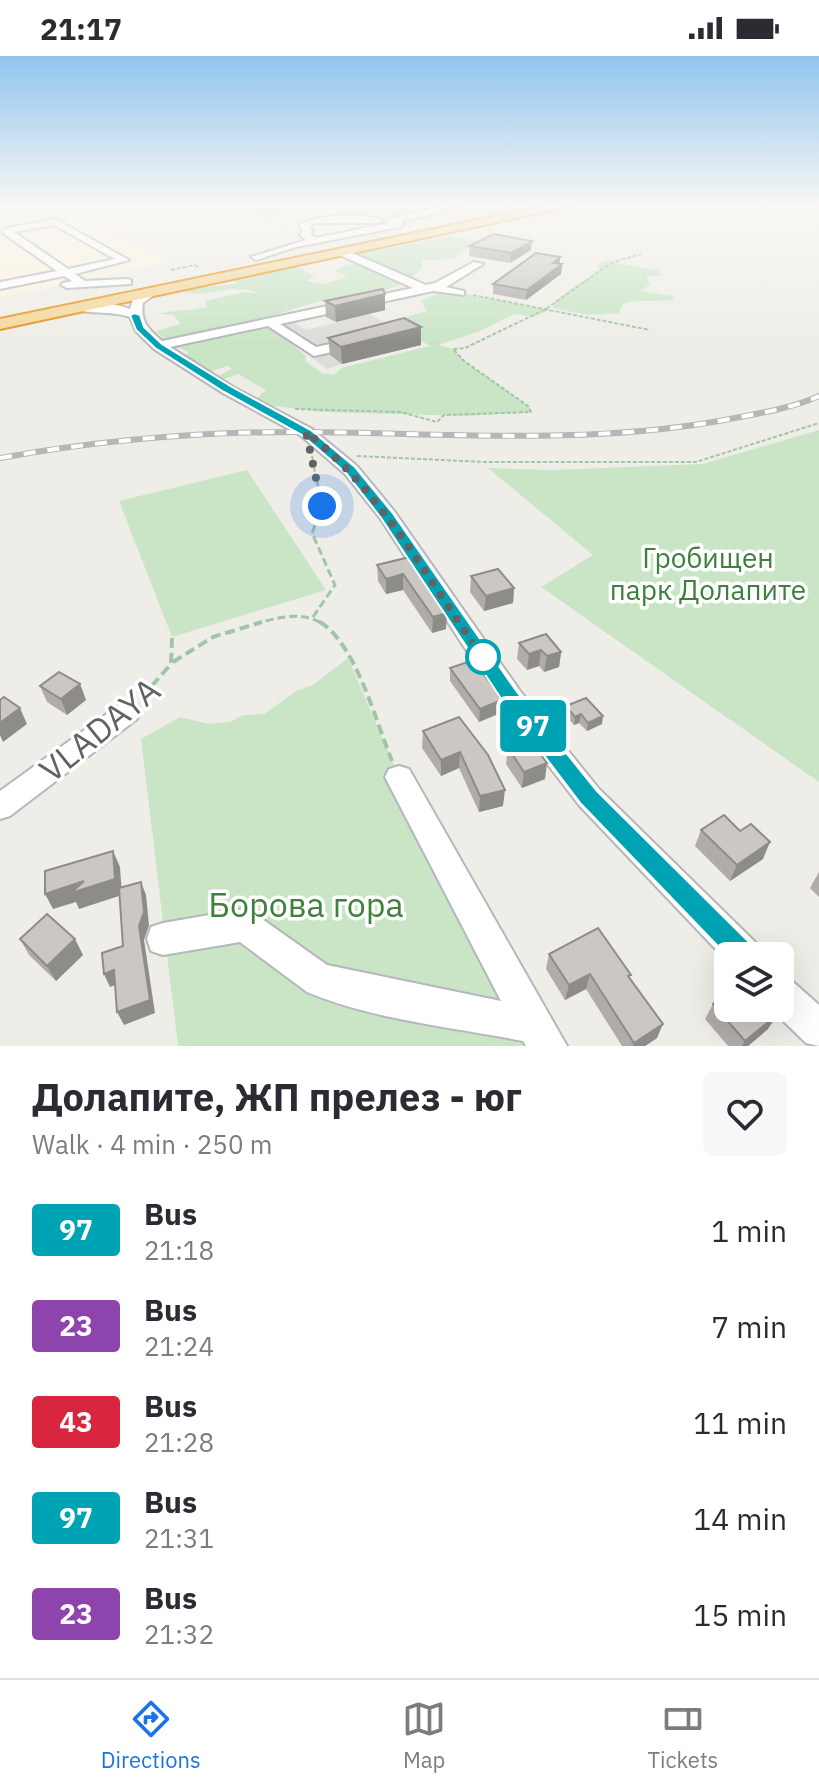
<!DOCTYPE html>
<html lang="en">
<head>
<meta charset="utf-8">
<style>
  :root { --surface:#fff; --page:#f7f7f7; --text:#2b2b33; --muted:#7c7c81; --line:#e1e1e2; --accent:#1a73e8 }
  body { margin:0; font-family:"IBM Plex Sans",sans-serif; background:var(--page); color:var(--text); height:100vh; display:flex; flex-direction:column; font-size:30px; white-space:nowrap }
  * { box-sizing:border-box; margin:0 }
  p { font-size:26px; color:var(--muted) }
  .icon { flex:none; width:44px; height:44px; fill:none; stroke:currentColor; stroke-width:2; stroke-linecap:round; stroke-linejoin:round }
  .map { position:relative; height:990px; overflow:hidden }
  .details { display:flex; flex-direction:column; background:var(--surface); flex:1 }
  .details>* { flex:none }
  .badge { padding:0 16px; border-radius:6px; font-size:28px; line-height:52px }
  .controls { position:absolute; left:714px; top:886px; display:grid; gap:16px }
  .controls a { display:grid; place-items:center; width:80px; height:80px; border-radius:12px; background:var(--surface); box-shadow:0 8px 32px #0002; font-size:40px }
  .you { position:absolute; width:40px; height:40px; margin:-20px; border:6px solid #fff; border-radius:50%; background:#1a73e8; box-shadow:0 0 0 12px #1a73e833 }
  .map>.badge { position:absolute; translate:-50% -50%; box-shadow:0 0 0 4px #fff }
  .round { display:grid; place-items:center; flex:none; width:84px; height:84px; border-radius:12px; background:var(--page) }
  .summary { display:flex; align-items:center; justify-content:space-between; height:136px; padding:0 32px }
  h1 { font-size:38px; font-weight:700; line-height:60px }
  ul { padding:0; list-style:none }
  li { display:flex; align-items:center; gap:24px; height:96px; padding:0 32px }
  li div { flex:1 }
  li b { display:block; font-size:30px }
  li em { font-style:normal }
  li .badge { min-width:88px; font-weight:700; text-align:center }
  .status { display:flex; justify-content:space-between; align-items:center; height:56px; padding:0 40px; background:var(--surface); direction:ltr }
  .status svg { height:22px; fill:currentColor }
  .tabs { display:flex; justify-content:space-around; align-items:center; height:112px; border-top:2px solid var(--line); background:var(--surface); font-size:22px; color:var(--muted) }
  .tabs a { display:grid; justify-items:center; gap:4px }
  .tabs .selected { color:var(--accent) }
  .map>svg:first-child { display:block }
  .commercial { fill:#fbf3e0 }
  .industrial { fill:#dedcd9 }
  .green { fill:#c9e5c6 }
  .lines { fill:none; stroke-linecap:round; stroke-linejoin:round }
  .minor-casing { stroke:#b4b7bb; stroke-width:4 }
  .highway-casing { stroke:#e39214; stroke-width:4 }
  .path-far2 { stroke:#a0c5a7; stroke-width:2; stroke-dasharray:4 2; stroke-linecap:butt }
  .path-far1 { stroke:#a0c5a7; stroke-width:3; stroke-dasharray:8 4; stroke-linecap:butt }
  .path { stroke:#a0c5a7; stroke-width:4; stroke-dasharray:10 5; stroke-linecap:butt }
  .minor { fill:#fff; fill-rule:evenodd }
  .highway { fill:#f4d69a; fill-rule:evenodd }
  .rail-casing { stroke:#b5b6b6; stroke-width:6 }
  .rail { stroke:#fff; stroke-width:4; stroke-dasharray:12; stroke-linecap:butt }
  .wall { fill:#afaca9 }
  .shaded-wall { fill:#8e8c89 }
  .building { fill:#cbc8c4; stroke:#8e8c89; stroke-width:2 }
  .line { fill:#00a3b4; stroke:#fff; stroke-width:2 }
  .walk { stroke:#5f6366; stroke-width:8; stroke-dasharray:0 14.4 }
  .stop-dot { fill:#fff; stroke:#00a3b4; stroke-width:4 }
  .labels { text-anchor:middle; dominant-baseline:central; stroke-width:7; stroke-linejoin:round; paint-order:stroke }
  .park-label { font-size:28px; fill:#3f803c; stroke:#fff }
  .near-street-label { font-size:34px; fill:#5f6366; stroke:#fff }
  .near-park-label { font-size:34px; fill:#3f803c; stroke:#fff }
</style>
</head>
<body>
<div class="status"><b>21:17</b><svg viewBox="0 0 49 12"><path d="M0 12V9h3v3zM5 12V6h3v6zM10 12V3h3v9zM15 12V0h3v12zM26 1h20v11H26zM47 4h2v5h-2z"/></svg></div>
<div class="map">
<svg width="819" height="990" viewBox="0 0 819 990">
  <rect width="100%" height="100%" fill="#efede7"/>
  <path class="commercial" d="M336 150 400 171 290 192 284 189 302 185 308 179 268 163Z
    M77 160 170 206 0 242V164Z"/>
  <path class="industrial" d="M370 258 405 279 328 297 342 308 327 313 265 266 285 260 306 274Z"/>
  <path class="green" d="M239 148H333L335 149 268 163 230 150Z
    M357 149H498L408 166Z
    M449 180 484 185 459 197 454 203 421 204 423 211 410 224 384 235 371 234 306 249 253 266C272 269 291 287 306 300L305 305 322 317 334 319 341 312 430 290 389 266 427 255 421 245 445 234 550 254 533 261 514 258 480 275 438 289 453 293 464 305 528 350 531 356 468 360 323 356 259 348 254 345 266 334 238 318 222 324 216 321 232 313 228 310 205 317 185 306 188 296 180 292 172 293 167 290 174 286 164 283 156 275 181 268 173 259 157 258C174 254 189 255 207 251L205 245 244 236 257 237C232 225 204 245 179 234L236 228 235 224 296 210 315 221 306 225 325 228 347 221 335 215 347 209 362 207 354 199Z
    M604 205 658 214 662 219 646 221 650 228 641 235 672 240 675 243C657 247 639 242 623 248L619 257 588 259 553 252 556 244 600 213 597 210Z
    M819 374V726L541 531 593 499 488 412 552 414 703 408Z
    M247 414 326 534 172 581 119 445Z
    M348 602 399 721 548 990H178L141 683 180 661 208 668 230 666 243 659 264 658 296 635 313 629Z"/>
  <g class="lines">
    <defs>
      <path id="minor" d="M0 148H12L0 153Z
        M453 148H471L401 166 404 168 399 171 296 191 256 204 251 201 306 184 300 179 303 175 299 169C316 158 365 156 382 164L378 167H316L309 170 313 175 310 178 316 182 388 167V163Z
        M55 163 129 204 75 218 85 225 127 223 131 224V228L67 232 61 229 63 227 72 225 64 220 0 233V226L57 215 3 177V173ZM54 169 115 203 68 213 14 176Z
        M342 196H350L426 229 435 227 474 206 483 208 446 231 464 235V239L433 235 280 268 316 291 353 283 358 284V290L314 300 268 270 170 291 233 331 312 373 357 410 394 455 520 635 599 733 757 888 762 900H728V906L579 749 502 649 380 462 345 418 300 379 223 337 154 293 136 275 130 261C111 254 85 259 74 252 89 243 114 247 130 253L133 243 146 235H154V239L143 247C140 266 148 273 162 285L413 232 342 200Z
        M128 646 137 649 141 656 137 663 10 760 0 763V735L119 649Z
        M399 710 409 713 567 990H526L523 985C452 971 374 964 307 936L240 886 163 899 151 895 147 883 151 871 163 867 244 853 255 858 327 909 501 945 385 721 389 713Z
        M780 920 792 925 819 949V990L806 987 770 952H780Z"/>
      <path id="highway" d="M555 148H581L0 273V263Z"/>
    </defs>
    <use href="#minor" class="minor-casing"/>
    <use href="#highway" class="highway-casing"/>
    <path class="path-far2" d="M171 214 195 209 199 212
      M473 239 650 274
      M295 353 400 356 437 366 444 359 531 356 528 350 464 305 453 293 465 292 546 253 611 207 641 198
      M312 400 316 422
      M357 400 485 406H696L819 367"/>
    <path class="path-far1" d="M313 561 335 529 312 477 322 450 316 420
      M254 568C278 562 300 554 323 568"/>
    <path class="path" d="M320 566C356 588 376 666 392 705
      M173 606 213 581 262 566
      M142 641 171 608 172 581"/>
    <use href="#minor" class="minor"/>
    <use href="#highway" class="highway"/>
    <defs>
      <path id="rail" d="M0 402C102 384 204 375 308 376 446 377 582 389 719 365 754 358 787 354 819 340"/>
    </defs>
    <use href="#rail" class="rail-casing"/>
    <use href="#rail" class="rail"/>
  </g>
  <path class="wall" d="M470 190 531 194 510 207 469 200Z
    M560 201V208H562L561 218 526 244 493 238V228Z
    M385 238V254L336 266 326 261 325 245Z
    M421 271V289L342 308 330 299 328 282Z
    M410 501 446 573 432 577 403 534 386 538 378 525 377 509Z
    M471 520 514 532 513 547 484 555 470 536Z
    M519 587 561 596 559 611 544 616 539 610 527 614 517 603Z
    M450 612 487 623 503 656 479 666 450 625Z
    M80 628 86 644 67 659 47 646 40 630Z
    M566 650 602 668 587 675 579 667 574 669 564 658Z
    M459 661 503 750 479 756 459 712 441 720 422 692 423 675Z
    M508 692 545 723 522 732 506 708Z
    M701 774 763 803 730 825 695 790Z
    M819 816V841L810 832Z
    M20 883 83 899 56 925 29 899Z
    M549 898 629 922 657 982 645 990H622L586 933 565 944 546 913Z
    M713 948 768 973 748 990H728L705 963Z"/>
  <path class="shaded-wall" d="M532 185 531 194 510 207 511 197Z
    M560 201 559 210 562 208 561 218 526 244 527 234 553 207Z
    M385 238V254L336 266 335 250Z
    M421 271V289L342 308 341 291Z
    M403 518V534L386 538V523Z
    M514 532 513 547 484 555 486 540Z
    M447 557 446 573 432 577 433 561Z
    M541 594 539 610 527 614 529 598Z
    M561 596 559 611 544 616 547 600Z
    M80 628 86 644 67 659 61 643Z
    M504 643 503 656 479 666 480 653Z
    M20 652 27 668 3 686 0 679V667Z
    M581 658 579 667 574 669 575 661Z
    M603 660 602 668 587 675 588 667Z
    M460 696 459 712 441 720V704Z
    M547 707 545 723 522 732 524 716Z
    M505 734 503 750 479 756 480 740Z
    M770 786 763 803 730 825 737 809Z
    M113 795 120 811 122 839 79 853 76 846 53 853 45 838Z
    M141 826 146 839 149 869 144 884 155 957 124 969 117 956 139 870Z
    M75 883 83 899 56 925 47 910Z
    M114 914 120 927 110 931 104 918Z
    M590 918 586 933 565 944 569 929Z
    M778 958 768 973 748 990H742L745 985Z
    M663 968 657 982 645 990H633L634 987Z"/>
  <path class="building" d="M493 178 532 185 511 197 470 190Z
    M536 197 560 201 553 207 562 208 527 234 493 228Z
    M383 233 385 238 335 250 325 245Z
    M404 262 421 271 341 291 328 282Z
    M410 501 447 557 433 561 403 518 386 523 377 509Z
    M498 513 514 532 486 540 471 520Z
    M546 578 561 596 547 600 541 594 529 598 519 587Z
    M477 603 487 618 484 619 504 643 480 653 450 612Z
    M59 616 80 628 61 643 40 630Z
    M4 641 20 652 0 667V644Z
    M586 642 603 660 588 667 581 658 575 661 566 650Z
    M459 661 488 699 505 734 480 740 460 696 441 704 423 675Z
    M530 684 547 707 524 716 508 692Z
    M724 759 740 775 751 768 770 786 737 809 701 774Z
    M113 795 115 823 71 837 84 825 45 838V815Z
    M141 826 144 856 139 870 150 944 117 956 114 914 104 918 102 897 123 890 119 832Z
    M47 858 75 883 47 910 20 883Z
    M598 872 631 919 628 920 663 968 634 987 590 918 569 929 549 898Z
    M728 936V952H771L778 958 745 985 713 948Z"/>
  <linearGradient id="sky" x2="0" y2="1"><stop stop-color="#91c5ee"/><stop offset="0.52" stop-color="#f8f7f4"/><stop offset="1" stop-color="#f8f7f4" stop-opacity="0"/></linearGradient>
  <rect width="819" height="287" fill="url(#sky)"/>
  <path class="line" d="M135 257 140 259 144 271 162 288 232 331 311 374 355 411 392 456 517 636 597 735 754 891 758 900 754 909 745 913 736 909 581 748 504 647 381 462 346 417 302 379 224 336 155 292 136 274 130 259Z"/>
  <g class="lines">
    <path class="walk" d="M322 450 306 376C383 436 427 524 483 601"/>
  </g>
  <circle class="stop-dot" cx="483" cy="601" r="16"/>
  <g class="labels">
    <g class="park-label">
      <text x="708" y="501">Гробищен<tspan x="708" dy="32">парк Долапите</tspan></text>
    </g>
    <g class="near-street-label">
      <text transform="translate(99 673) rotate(-39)">VLADAYA</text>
    </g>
    <g class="near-park-label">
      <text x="306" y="848">Борова гора</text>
    </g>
  </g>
</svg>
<div class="controls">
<a><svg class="icon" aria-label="layers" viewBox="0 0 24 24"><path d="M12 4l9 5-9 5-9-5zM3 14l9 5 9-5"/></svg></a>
</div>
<div class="you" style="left:322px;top:450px"></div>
<b class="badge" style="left:533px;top:670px;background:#00a3b4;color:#fff">97</b>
</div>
<section class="details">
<div class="summary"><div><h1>Долапите, ЖП прелез - юг</h1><p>Walk · 4 min · 250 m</p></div><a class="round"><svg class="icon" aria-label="heart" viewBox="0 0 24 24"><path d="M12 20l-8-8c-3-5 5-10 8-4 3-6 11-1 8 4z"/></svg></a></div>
<ul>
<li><span class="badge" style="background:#00a3b4;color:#fff">97</span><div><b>Bus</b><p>21:18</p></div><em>1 min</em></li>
<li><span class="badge" style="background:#8e44ad;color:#fff">23</span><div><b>Bus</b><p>21:24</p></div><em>7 min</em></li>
<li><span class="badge" style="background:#d7263d;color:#fff">43</span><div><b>Bus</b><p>21:28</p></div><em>11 min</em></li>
<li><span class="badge" style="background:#00a3b4;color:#fff">97</span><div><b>Bus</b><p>21:31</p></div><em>14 min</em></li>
<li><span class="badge" style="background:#8e44ad;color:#fff">23</span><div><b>Bus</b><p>21:32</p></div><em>15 min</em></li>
</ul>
</section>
<nav class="tabs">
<a class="selected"><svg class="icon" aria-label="directions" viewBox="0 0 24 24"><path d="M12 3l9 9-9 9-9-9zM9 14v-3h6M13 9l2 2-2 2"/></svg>Directions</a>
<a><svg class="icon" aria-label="map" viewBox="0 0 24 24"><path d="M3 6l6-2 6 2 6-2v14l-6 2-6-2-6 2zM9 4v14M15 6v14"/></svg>Map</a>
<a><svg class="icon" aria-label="tickets" viewBox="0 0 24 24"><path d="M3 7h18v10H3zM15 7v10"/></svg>Tickets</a>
</nav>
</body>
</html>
